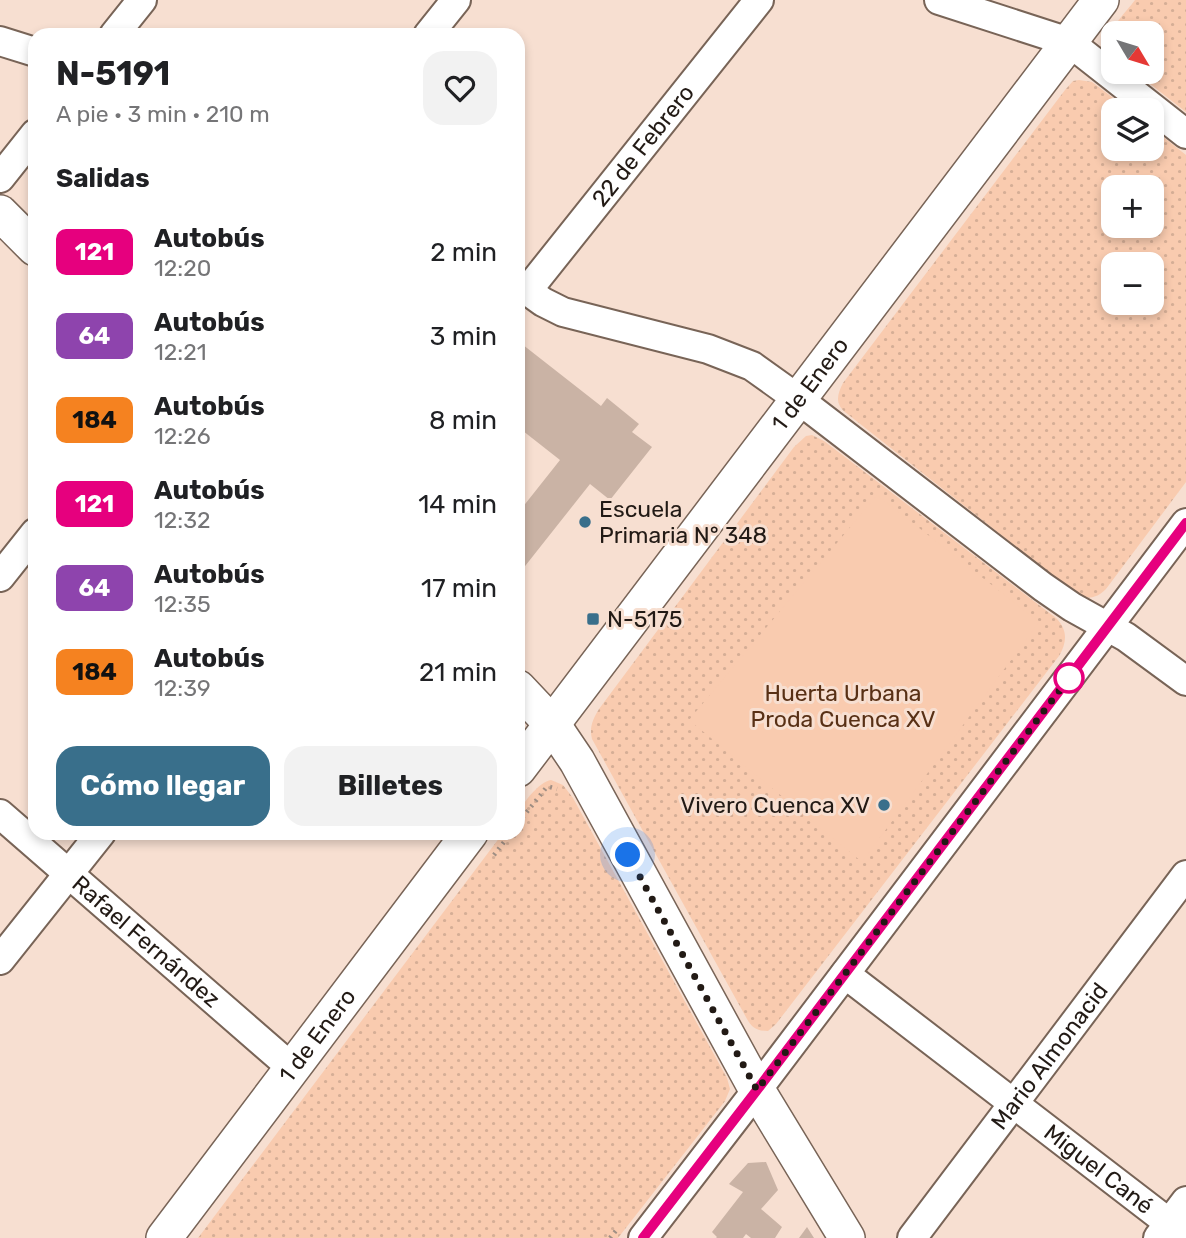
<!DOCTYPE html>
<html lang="es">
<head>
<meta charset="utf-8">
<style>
  :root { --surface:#fff; --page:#f2f2f2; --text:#202124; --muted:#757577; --accent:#396f8b }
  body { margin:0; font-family:Rubik,sans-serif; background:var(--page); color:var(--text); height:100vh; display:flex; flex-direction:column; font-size:26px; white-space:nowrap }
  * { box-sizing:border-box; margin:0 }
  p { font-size:23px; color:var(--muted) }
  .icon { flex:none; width:38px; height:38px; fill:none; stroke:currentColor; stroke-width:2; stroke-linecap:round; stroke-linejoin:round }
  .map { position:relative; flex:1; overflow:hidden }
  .panel { position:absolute; left:28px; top:28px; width:497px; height:812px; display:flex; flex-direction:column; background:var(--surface); border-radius:21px; box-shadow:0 4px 10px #0003 }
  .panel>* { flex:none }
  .badge { padding:0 14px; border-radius:10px; font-size:24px; line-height:46px }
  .needle { width:46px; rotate:128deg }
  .buttons { position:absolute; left:1101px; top:21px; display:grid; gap:14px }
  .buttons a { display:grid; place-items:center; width:63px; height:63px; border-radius:14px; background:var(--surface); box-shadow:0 4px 10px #0003; font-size:35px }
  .you { position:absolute; width:35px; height:35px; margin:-18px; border:5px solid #fff; border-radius:50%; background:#1a73e8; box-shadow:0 0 0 10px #1a73e833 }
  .map>.badge { position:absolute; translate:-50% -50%; box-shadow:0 0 0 4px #fff }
  h2 { padding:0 28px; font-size:26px; line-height:63px }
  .round { display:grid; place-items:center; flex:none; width:74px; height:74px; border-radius:21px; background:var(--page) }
  .headline { display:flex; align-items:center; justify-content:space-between; height:119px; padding:0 28px }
  h1 { font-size:33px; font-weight:700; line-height:52px }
  .action { display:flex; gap:14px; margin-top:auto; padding:14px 28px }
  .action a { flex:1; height:80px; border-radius:21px; background:var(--accent); color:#fff; font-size:28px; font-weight:700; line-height:80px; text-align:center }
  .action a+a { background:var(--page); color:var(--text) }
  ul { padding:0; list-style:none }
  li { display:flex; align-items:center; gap:21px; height:84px; padding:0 28px }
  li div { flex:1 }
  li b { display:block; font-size:26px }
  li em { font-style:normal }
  li .badge { min-width:77px; font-weight:700; text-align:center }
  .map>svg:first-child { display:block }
  .grass { fill:url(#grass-dots); fill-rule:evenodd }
  .garden { fill:#f9cbaf }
  .building { fill:#cab3a5 }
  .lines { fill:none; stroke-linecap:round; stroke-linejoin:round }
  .minor-casing { stroke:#786457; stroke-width:32 }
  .major-casing { stroke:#786457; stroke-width:38 }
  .path { stroke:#a08f84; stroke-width:4.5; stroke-dasharray:2 5; stroke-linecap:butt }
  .minor { stroke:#fff; stroke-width:28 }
  .major { stroke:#fff; stroke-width:35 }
  .line-casing { stroke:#fff; stroke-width:16 }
  .line { stroke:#e6007e; stroke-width:10 }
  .walk { stroke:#221a15; stroke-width:7; stroke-dasharray:0 12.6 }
  .poi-dot { fill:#396f8b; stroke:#f7dfd1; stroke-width:2.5 }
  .stop-dot { fill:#fff; stroke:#e6007e; stroke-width:3.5 }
  .labels { text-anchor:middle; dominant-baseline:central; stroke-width:6; stroke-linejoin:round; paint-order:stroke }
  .street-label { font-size:23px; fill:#221a15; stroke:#f7dfd1 }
  .poi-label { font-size:23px; fill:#221a15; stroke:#f7dfd1; text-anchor:start }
  .park-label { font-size:23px; fill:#583015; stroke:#f7dfd1 }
</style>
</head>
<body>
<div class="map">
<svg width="1186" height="1238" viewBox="0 0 1186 1238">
  <defs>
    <pattern id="grass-dots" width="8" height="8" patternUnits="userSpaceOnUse" patternTransform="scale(1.75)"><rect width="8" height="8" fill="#f9cbaf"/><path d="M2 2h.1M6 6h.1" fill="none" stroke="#d5ae96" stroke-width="1.8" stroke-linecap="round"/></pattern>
  </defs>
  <rect width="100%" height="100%" fill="#f7dfd1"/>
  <path class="grass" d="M1135 0H1186V112L1135 72H1152V33H1113V54C1101 34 1124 15 1135 0Z
    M1079 80 1092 82 1129 110H1113V149H1152V128L1186 155V482L1106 589C1096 599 1087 600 1075 593L845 412C835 403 837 395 843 383L1065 90 1073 81ZM1113 187H1152V226H1113ZM1113 264H1152V303H1113Z
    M812 435 824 441 1056 618C1068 630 1067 642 1059 656L776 1024 768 1031C757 1031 752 1028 747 1019L592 739C589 727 593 719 599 709L794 447 806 436Z
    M551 780 563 785 573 798 727 1078 730 1089 725 1101 618 1238H198L503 833H518C518 828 517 821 518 816 520 805 540 781 551 780Z"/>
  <path class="garden" d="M877 495 1039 622 862 862 689 720Z"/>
  <path class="building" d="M518 341 601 406 607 398 639 424 632 432 652 447 610 500 590 484 518 575V513L560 460 518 427Z
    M766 1162 778 1190 761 1209 782 1227 775 1238H751L746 1234 743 1238H716L717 1237 712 1232 743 1192 729 1184 748 1163Z
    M807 1227 814 1238H799Z"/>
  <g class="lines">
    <defs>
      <g id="minor">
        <path d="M939 0 1069 42 1186 134"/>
        <path d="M114 35 142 0"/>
        <path d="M428 35 456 0"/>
        <path d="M0 41 35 52"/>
        <path d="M0 178 35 134"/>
        <path d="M518 284 543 302 563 312 708 349 752 366 798 399 1043 587 1072 607 1126 637 1186 681"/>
        <path id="s1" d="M527 291 759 0"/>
        <path d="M0 577 35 533"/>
        <path id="s2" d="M0 814 292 1068"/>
        <path d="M0 960 101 833"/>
        <path id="s3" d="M845 974 1186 1236"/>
        <path d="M643 1238 757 1090 1186 523"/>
        <path id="s4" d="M912 1238 1186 875"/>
        <path d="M1158 1238 1186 1201"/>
      </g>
      <g id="major">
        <path d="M0 213 35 248"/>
        <path d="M518 688 552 724 577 761 757 1090 847 1238"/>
        <path id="s5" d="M518 769 1101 0"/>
        <path id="s6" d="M164 1238 470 833"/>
      </g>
    </defs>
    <use href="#minor" class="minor-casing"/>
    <use href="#major" class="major-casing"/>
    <path class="path" d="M518 823 546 788 550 787 557 789
      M494 855 511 833
      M610 1238 618 1228"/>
    <use href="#minor" class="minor"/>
    <use href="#major" class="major"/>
  </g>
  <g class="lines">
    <defs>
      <path id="line" d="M643 1238 757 1090 1186 523"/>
    </defs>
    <use href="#line" class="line-casing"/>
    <use href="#line" class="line"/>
    <path class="walk" d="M628 855 757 1090 1075 670 1069 678"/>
  </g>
  <g class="poi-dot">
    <circle cx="585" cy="522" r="7"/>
    <rect x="586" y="612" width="14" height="14" rx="3.5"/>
    <circle cx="884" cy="805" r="7"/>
  </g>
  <circle class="stop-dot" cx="1069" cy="678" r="14"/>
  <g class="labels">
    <g class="street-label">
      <text stroke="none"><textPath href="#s1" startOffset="186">22 de Febrero</textPath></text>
      <text stroke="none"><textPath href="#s5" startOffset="483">1 de Enero</textPath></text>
      <text stroke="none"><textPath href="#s2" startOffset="194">Rafael Fernández</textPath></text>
      <text stroke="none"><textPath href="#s6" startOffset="254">1 de Enero</textPath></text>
      <text stroke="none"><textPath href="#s4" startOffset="228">Mario Almonacid</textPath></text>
      <text stroke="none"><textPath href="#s3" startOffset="320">Miguel Cané</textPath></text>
    </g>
    <g class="poi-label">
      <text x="599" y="509">Escuela<tspan x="599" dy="26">Primaria N° 348</tspan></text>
      <text x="607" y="619">N-5175</text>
      <text x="870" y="805" text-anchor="end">Vivero Cuenca XV</text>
    </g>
    <g class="park-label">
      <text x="843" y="693">Huerta Urbana<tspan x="843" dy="26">Proda Cuenca XV</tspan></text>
    </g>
  </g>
</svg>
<div class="buttons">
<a><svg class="needle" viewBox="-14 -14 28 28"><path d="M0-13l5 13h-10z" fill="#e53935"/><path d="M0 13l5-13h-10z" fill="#757577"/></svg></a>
<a><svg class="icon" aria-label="layers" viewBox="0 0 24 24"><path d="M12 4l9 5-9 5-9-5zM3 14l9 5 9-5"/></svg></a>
<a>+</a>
<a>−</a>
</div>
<div class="you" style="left:628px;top:855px"></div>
<section class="panel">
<div class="headline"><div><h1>N-5191</h1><p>A pie · 3 min · 210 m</p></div><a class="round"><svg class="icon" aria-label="heart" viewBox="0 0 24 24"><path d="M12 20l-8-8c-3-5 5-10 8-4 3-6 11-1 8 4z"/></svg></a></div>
<h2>Salidas</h2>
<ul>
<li><span class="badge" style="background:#e6007e;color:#fff">121</span><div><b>Autobús</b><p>12:20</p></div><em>2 min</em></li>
<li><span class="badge" style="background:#8e44ad;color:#fff">64</span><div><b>Autobús</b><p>12:21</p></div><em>3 min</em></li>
<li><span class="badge" style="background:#f58220;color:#111">184</span><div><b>Autobús</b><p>12:26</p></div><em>8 min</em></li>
<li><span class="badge" style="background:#e6007e;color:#fff">121</span><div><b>Autobús</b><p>12:32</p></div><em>14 min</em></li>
<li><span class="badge" style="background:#8e44ad;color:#fff">64</span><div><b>Autobús</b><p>12:35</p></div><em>17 min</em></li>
<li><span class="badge" style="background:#f58220;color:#111">184</span><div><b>Autobús</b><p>12:39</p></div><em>21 min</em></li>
</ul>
<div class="action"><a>Cómo llegar</a><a>Billetes</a></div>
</section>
</div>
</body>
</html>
